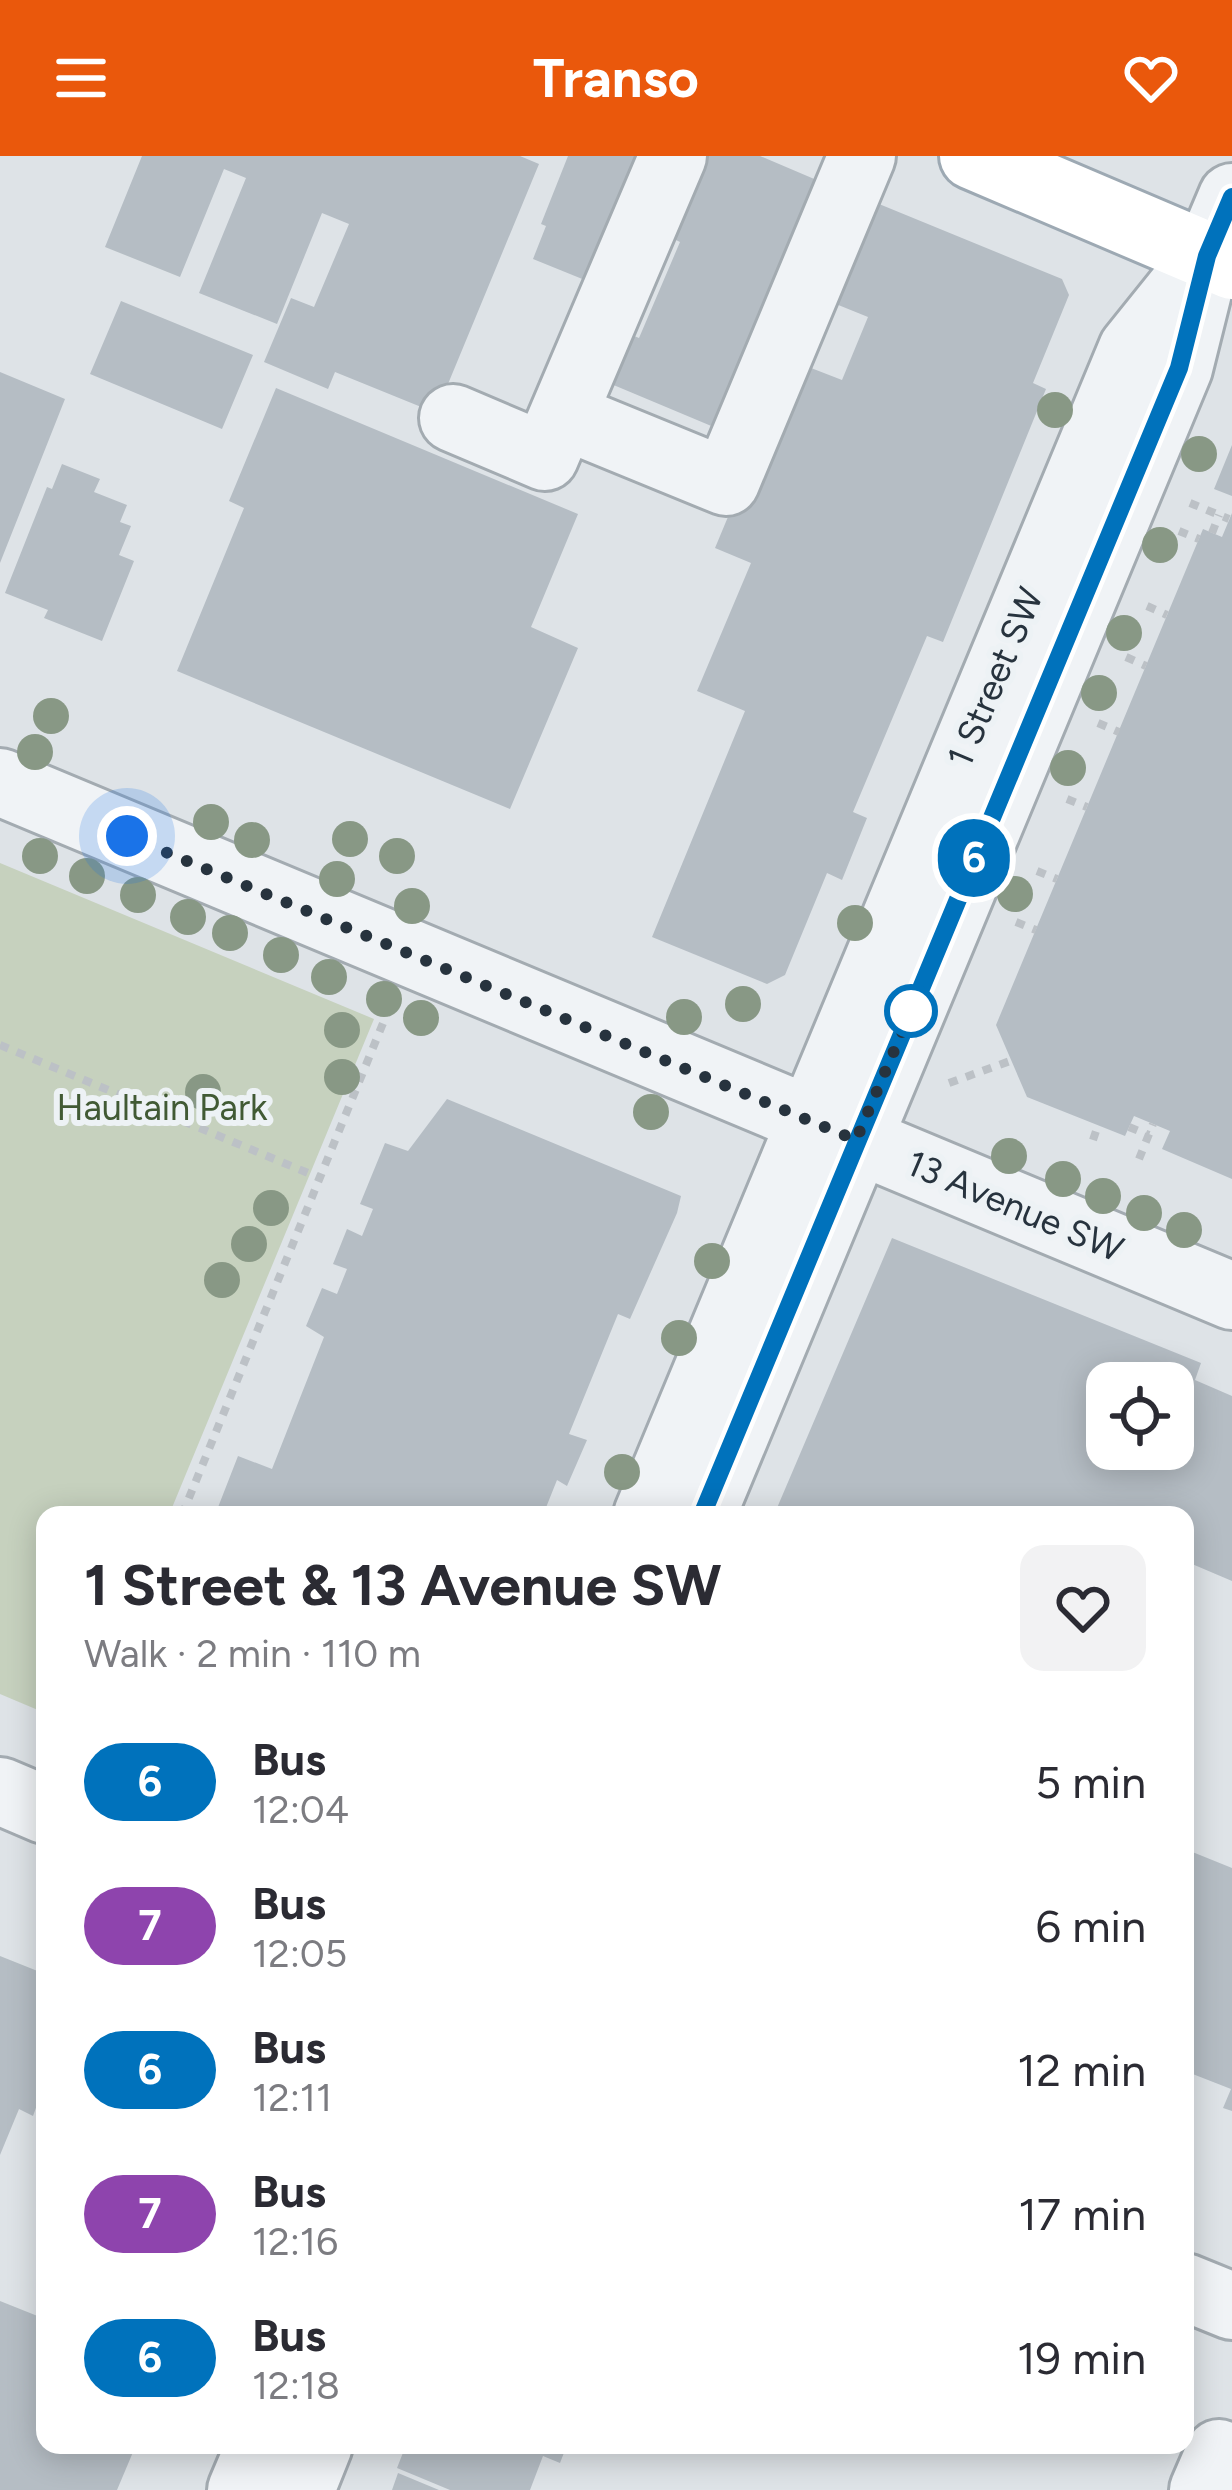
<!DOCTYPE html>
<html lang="en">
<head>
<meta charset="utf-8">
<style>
  :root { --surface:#fff; --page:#f2f2f3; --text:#2b2b33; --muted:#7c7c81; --accent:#ea580c }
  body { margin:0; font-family:Figtree,sans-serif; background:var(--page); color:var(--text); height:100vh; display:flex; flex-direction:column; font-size:45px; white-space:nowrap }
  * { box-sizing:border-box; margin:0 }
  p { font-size:39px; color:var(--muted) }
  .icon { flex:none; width:66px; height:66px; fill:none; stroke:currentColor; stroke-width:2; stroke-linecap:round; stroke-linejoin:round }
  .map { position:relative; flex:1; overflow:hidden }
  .side { position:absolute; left:36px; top:1350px; width:1158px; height:948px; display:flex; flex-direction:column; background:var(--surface); border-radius:24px; box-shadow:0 6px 30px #0003 }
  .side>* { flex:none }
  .badge { padding:0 24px; border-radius:39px; font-size:42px; line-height:78px }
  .controls { position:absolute; left:1086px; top:1206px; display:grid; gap:24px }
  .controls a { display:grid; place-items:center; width:108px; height:108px; border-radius:24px; background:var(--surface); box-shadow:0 6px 30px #0003; font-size:60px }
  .you { position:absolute; width:60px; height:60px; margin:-30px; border:9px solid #fff; border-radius:50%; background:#1a73e8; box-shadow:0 0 0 18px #1a73e833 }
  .map>.badge { position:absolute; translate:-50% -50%; box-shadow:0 0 0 6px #fff }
  .round { display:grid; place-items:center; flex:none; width:126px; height:126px; border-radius:24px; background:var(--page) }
  .summary { display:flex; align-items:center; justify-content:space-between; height:204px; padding:0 48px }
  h1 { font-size:57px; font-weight:700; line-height:90px }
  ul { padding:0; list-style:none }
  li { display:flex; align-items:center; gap:36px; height:144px; padding:0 48px }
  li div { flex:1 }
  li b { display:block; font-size:45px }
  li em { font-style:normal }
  li .badge { min-width:132px; font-weight:700; text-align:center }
  header { display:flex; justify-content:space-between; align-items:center; height:156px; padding:0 48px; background:var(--accent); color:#fff; font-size:54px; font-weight:700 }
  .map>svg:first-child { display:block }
  .green { fill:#c6d1be }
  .building { fill:#b5bdc4; fill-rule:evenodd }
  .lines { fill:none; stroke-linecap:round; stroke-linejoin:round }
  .minor-casing { stroke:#a3abb1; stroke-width:72 }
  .major-casing { stroke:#9da9b3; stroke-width:72 }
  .path { stroke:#bcc1c6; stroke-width:8; stroke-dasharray:9 9; stroke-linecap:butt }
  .minor { stroke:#f0f3f6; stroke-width:66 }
  .major { stroke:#fff; stroke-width:66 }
  .tree { fill:#889885 }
  .line-casing { stroke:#fff; stroke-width:27 }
  .line { stroke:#0072bc; stroke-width:18 }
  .walk { stroke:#27333e; stroke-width:12; stroke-dasharray:0 21.6 }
  .stop-dot { fill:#fff; stroke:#0072bc; stroke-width:6 }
  .labels { text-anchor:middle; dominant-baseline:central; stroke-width:12; stroke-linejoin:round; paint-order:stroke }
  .street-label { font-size:36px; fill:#27333e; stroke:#edf2f5 }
  .park-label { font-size:36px; fill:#415a34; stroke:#edf2f5 }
</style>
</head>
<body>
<header><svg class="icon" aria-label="menu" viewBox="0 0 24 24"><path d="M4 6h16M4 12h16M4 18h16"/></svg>Transo<svg class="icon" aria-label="heart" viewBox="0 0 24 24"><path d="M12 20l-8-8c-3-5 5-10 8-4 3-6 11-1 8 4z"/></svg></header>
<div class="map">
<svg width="1232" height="2334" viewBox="0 0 1232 2334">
  <rect width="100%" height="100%" fill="#dee3e7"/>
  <path class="green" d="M0 707 374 863 169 1359H45V1557L0 1538Z"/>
  <path class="building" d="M142 0H520L539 8 436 257 335 216 328 233 264 206 291 142 314 151 349 68 322 57 277 168 199 137 246 22 224 13 180 121 105 91Z
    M568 0H650L602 131 533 103 546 70 541 68Z
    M700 0H760L833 31 728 277 604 225 624 176 639 182 680 86 666 79Z
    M862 41 1062 123 1069 139 1033 227 1046 233 943 486 927 480 853 656 867 662 842 724 827 717 785 819 767 828 652 781 745 555 697 535 751 407 715 392 793 205 842 224 868 161 821 142Z
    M121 145 253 199 222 273 90 218Z
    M0 216 65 243 0 407Z
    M276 232 578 358 531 471 578 492 510 653 177 515 244 352 229 345Z
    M1232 289V340L1214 333Z
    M62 308 100 323 94 336 127 349 120 366 131 370 119 399 134 405 102 485 44 462 48 454 5 437 47 331 52 333Z
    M1232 357V1023L1162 993 1170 975 1134 960 1125 980 1027 941 996 869 1203 373 1222 381Z
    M447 943 681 1040 677 1057 630 1163 618 1158 569 1278 587 1284 567 1330 557 1324 543 1359H215L238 1300 272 1313 324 1181 306 1170 322 1132 337 1138 347 1113 333 1108 347 1073 362 1080 373 1053 360 1048 385 987 408 995Z
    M892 1082 1201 1207 1195 1224 1232 1240V1425L1185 1405V1359H774ZM1107 1227H1173V1293H1107Z
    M1185 1693 1232 1712V1955L1223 1952 1231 1933 1185 1915Z
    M0 1800 45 1818V1927L33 1960 19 1953 0 1999Z
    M0 2145 45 2163V2289H136L117 2334H0Z
    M406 2289H567L560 2307 543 2300 530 2334H450L397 2312Z
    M398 2317 439 2334H392Z"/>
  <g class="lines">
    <defs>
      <path id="minor" d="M453 262 545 301 673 0
        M594 272 726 326 862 0
        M0 626 1232 1140
        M647 1359 1132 193 1193 117
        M702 1359 1179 212 1207 100 1232 41
        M0 1635 45 1654
        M1185 2131 1232 2150
        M241 2334 260 2289
        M301 2334 319 2289
        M1203 2334 1219 2297"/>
      <path id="major" d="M973 0 1232 110"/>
    </defs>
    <use href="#minor" class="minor-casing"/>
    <use href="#major" class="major-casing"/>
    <path class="path" d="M1190 347 1229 363
      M1179 375 1199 383
      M1212 377 1219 359
      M1147 450 1167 459
      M1126 501 1146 510
      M1098 567 1119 576
      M1067 643 1087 651
      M1037 715 1057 723
      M1016 766 1036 774
      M0 889 320 1022
      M949 927 1010 905
      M1129 971 1149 979
      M1093 984 1098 969
      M1139 1003 1153 968
      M182 1359 388 855"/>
    <use href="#minor" class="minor"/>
    <use href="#major" class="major"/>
  </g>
  <g class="tree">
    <circle cx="1055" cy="254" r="18"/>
    <circle cx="1199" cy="298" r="18"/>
    <circle cx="1160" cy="389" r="18"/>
    <circle cx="1124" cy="477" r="18"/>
    <circle cx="1099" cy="537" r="18"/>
    <circle cx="51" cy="560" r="18"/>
    <circle cx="35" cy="596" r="18"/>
    <circle cx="1068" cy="612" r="18"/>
    <circle cx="211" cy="666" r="18"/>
    <circle cx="350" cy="683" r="18"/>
    <circle cx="252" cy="684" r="18"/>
    <circle cx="40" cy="700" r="18"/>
    <circle cx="397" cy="700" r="18"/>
    <circle cx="87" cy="720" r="18"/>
    <circle cx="337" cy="723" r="18"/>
    <circle cx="1015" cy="738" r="18"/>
    <circle cx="138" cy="739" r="18"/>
    <circle cx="412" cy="750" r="18"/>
    <circle cx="188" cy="761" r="18"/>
    <circle cx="855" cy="767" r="18"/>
    <circle cx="230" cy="777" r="18"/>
    <circle cx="281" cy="799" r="18"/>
    <circle cx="329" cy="821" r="18"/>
    <circle cx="384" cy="843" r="18"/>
    <circle cx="743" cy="848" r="18"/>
    <circle cx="684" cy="861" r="18"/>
    <circle cx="421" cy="862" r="18"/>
    <circle cx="342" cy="874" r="18"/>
    <circle cx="342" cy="921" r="18"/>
    <circle cx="203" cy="936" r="18"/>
    <circle cx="651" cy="956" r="18"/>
    <circle cx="1009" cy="1000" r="18"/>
    <circle cx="1063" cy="1023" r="18"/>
    <circle cx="1103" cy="1040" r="18"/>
    <circle cx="271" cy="1052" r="18"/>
    <circle cx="1144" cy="1057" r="18"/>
    <circle cx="1184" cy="1074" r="18"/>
    <circle cx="249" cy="1088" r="18"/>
    <circle cx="712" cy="1105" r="18"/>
    <circle cx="222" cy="1124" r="18"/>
    <circle cx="679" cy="1182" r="18"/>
    <circle cx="622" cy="1316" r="18"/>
  </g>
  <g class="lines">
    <defs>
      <path id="line" d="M702 1359 1179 212 1207 100 1232 41"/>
    </defs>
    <use href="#line" class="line-casing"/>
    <use href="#line" class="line"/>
    <path class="walk" d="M127 680 856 984 917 841 911 855"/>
  </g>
  <circle class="stop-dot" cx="911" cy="855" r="24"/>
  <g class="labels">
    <g class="street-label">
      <text transform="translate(995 521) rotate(-67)">1 Street SW</text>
      <text transform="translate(1015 1050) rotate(23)">13 Avenue SW</text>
    </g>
    <g class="park-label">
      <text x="162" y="951">Haultain Park</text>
    </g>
  </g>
</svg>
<div class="controls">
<a><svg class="icon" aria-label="locate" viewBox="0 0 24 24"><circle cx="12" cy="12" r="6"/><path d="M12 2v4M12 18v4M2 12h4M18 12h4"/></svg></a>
</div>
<div class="you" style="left:127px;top:680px"></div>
<b class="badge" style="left:974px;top:702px;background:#0072bc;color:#fff">6</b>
<section class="side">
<div class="summary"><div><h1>1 Street &amp; 13 Avenue SW</h1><p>Walk · 2 min · 110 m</p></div><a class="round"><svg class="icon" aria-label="heart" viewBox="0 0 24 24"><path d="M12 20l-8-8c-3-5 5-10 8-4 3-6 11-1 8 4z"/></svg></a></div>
<ul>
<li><span class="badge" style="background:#0072bc;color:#fff">6</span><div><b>Bus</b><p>12:04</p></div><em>5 min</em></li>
<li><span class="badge" style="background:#8e44ad;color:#fff">7</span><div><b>Bus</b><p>12:05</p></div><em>6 min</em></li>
<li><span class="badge" style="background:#0072bc;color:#fff">6</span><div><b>Bus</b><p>12:11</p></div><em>12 min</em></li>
<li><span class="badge" style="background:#8e44ad;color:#fff">7</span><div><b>Bus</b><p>12:16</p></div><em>17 min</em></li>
<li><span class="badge" style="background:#0072bc;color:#fff">6</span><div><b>Bus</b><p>12:18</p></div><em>19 min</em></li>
</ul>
</section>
</div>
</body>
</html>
